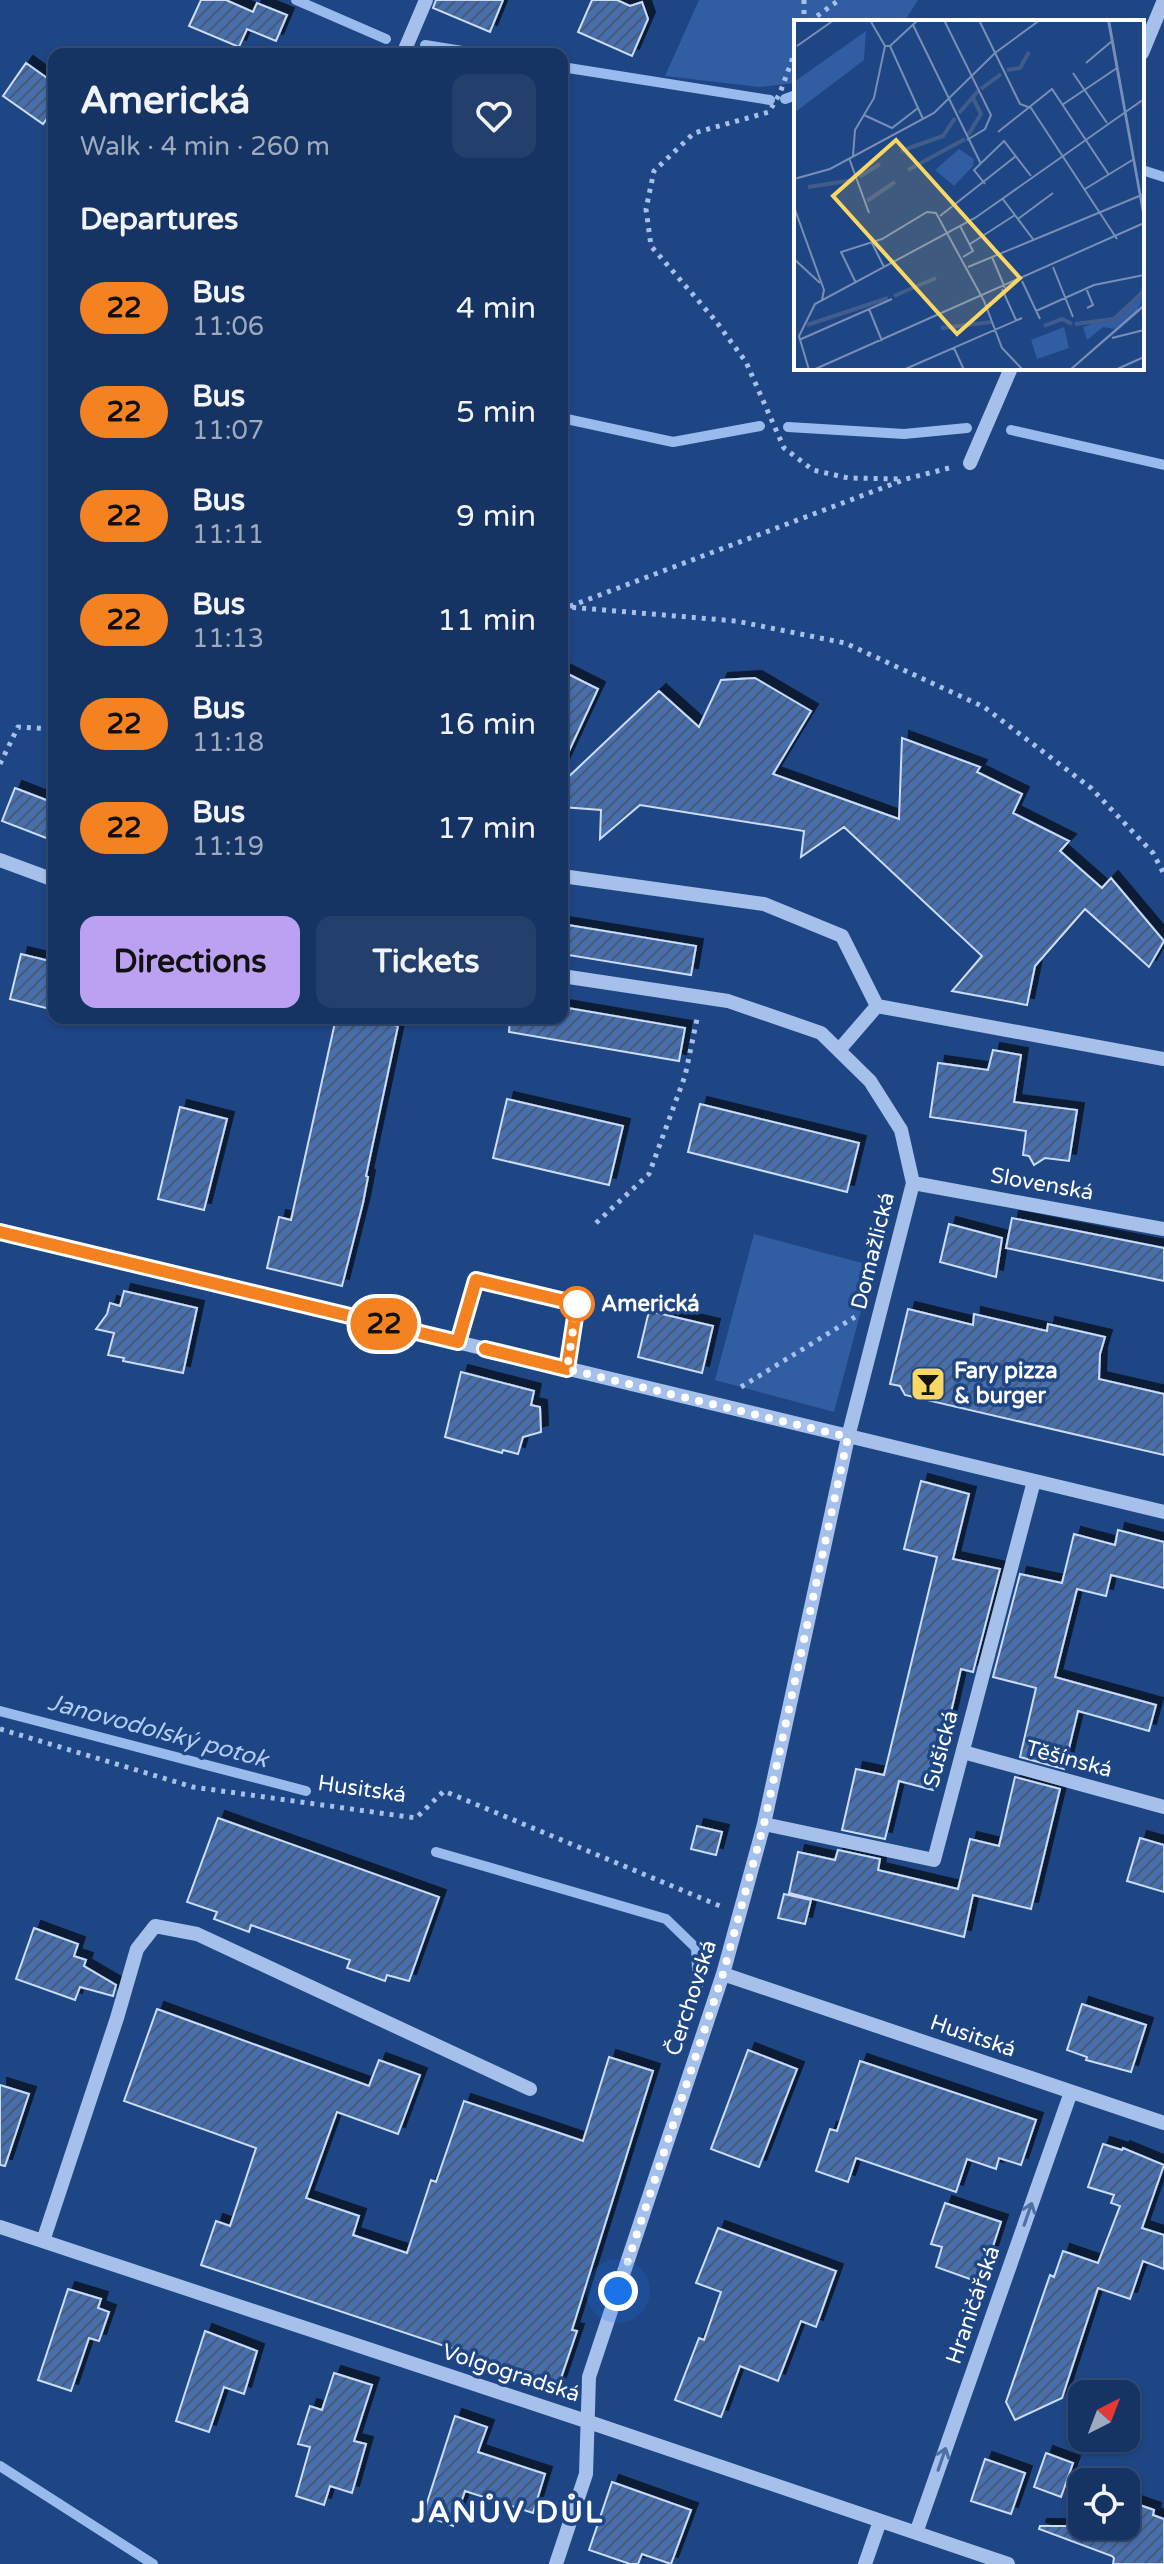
<!DOCTYPE html>
<html lang="en">
<head>
<meta charset="utf-8">
<style>
  :root { --surface:#163463; --page:#233f6c; --text:#f1f3f6; --muted:#9eaabe; --line:#354f78; --accent:#bca0f2 }
  body { margin:0; font-family:"Varela Round",sans-serif; background:var(--page); color:var(--text); height:100vh; display:flex; flex-direction:column; font-size:30px; white-space:nowrap }
  * { box-sizing:border-box; margin:0 }
  p { font-size:26px; color:var(--muted) }
  .icon { flex:none; width:44px; height:44px; fill:none; stroke:currentColor; stroke-width:2; stroke-linecap:round; stroke-linejoin:round }
  .map { position:relative; flex:1; overflow:hidden }
  .details { position:absolute; left:48px; top:48px; width:520px; height:976px; display:flex; flex-direction:column; background:var(--surface); border-radius:16px; box-shadow:0 2px 6px #0004,0 0 0 2px var(--line) }
  .details>* { flex:none }
  .badge { padding:0 16px; border-radius:26px; font-size:28px; line-height:52px }
  .needle { width:52px; rotate:42deg }
  .controls { position:absolute; left:1068px; top:2380px; display:grid; gap:16px }
  .controls a { display:grid; place-items:center; width:72px; height:72px; border-radius:16px; background:var(--surface); box-shadow:0 2px 6px #0004,0 0 0 2px var(--line); font-size:40px }
  .you { position:absolute; width:40px; height:40px; margin:-20px; border:6px solid #fff; border-radius:50%; background:#1a73e8; box-shadow:0 0 0 12px #1a73e833 }
  .map>.badge { position:absolute; translate:-50% -50%; box-shadow:0 0 0 4px #fff }
  h2 { padding:0 32px; font-size:30px; line-height:72px }
  .round { display:grid; place-items:center; flex:none; width:84px; height:84px; border-radius:16px; background:var(--page) }
  .summary { display:flex; align-items:center; justify-content:space-between; height:136px; padding:0 32px }
  h1 { font-size:38px; font-weight:700; line-height:60px }
  .primary-button { display:flex; gap:16px; margin-top:auto; padding:16px 32px }
  .primary-button a { flex:1; height:92px; border-radius:16px; background:var(--accent); color:#111; font-size:32px; font-weight:700; line-height:92px; text-align:center }
  .primary-button a+a { background:var(--page); color:var(--text) }
  ul { padding:0; list-style:none }
  li { display:flex; align-items:center; gap:24px; height:104px; padding:0 32px }
  li div { flex:1 }
  li b { display:block; font-size:30px }
  li em { font-style:normal }
  li .badge { min-width:88px; font-weight:700; text-align:center }
  .map>svg:first-child { display:block }
  .green { fill:#315da2 }
  .lines { fill:none; stroke-linecap:round; stroke-linejoin:round }
  .stream { stroke:#98baec; stroke-width:10 }
  .building { fill:url(#building-hatch); stroke:#cadcf8; stroke-width:2; filter:url(#shadow) }
  .path { stroke:#a5c0ea; stroke-width:5; stroke-dasharray:4 6; stroke-linecap:butt }
  .minor { stroke:#a5c0ea; stroke-width:14 }
  .oneway { stroke:#4d70a8 }
  .line-casing { stroke:#fff; stroke-width:18 }
  .line { stroke:#f58220; stroke-width:12 }
  .walk { stroke:#fff; stroke-width:8; stroke-dasharray:0 14.4 }
  .stop-dot { fill:#fff; stroke:#f58220; stroke-width:4 }
  .labels { text-anchor:middle; dominant-baseline:central; stroke-width:7; stroke-linejoin:round; paint-order:stroke }
  .street-label { font-size:22px; fill:#fff; stroke:#1e4584 }
  .stop-label { font-size:22px; font-weight:bold; fill:#fff; stroke:#1e4584; text-anchor:start }
  .poi-label { font-size:22px; font-weight:bold; fill:#fff; stroke:#1e4584; text-anchor:start }
  .water-label { font-size:24px; font-style:italic; fill:#b1cbf2; stroke:#1e4584 }
  .district-label { font-size:30px; font-weight:bold; letter-spacing:2px; fill:#fff; stroke:#1e4584 }
  .inset-river { fill:none; stroke:#405c8b; stroke-width:4 }
  .inset-road { fill:none; stroke:#788fb5; stroke-width:2 }
  .view { fill:#f9d764; fill-opacity:0.15; stroke:#f9d764; stroke-width:4 }
  .inset-edge { fill:none; stroke:#fff; stroke-width:4 }
</style>
</head>
<body>
<div class="map">
<svg width="1164" height="2564" viewBox="0 0 1164 2564">
  <defs>
    <pattern id="building-hatch" width="6" height="6" patternUnits="userSpaceOnUse" patternTransform="scale(2)"><rect width="6" height="6" fill="#466ead"/><path d="M-1 1l2-2M0 6l6-6M5 7l2-2" fill="none" stroke="#4a5a73"/></pattern>
    <filter id="shadow"><feDropShadow dx="7" dy="-7" stdDeviation="0" flood-color="#0009"/></filter>
  </defs>
  <rect width="100%" height="100%" fill="#1e4584"/>
  <path class="green" d="M699 0H918L904 22H796V83L759 87 665 76Z
    M754 1234 873 1266 834 1412 715 1380Z"/>
  <g class="lines">
    <path class="stream" d="M296 0 386 39
      M425 45 481 54
      M562 67 770 100
      M785 99 796 95
      M1142 170 1164 177
      M562 418 673 442 760 426
      M788 427 904 434 967 428
      M1011 430 1164 465
      M0 1711 306 1791
      M436 1852 666 1919 696 1948 698 1989
      M0 2466 153 2564"/>
  </g>
  <path class="building" d="M201 0H226L253 12 257 3 287 15 276 41 247 29 239 47 189 26Z
    M436 0H503L490 32 433 8Z
    M592 0H617L630 6 642 2 648 19 632 56 578 32Z
    M26 63 54 83V109L43 124 3 96Z
    M562 671 598 689 562 766Z
    M755 678 811 711 773 774 899 819 902 738 980 767 977 772 1022 794 1013 813 1069 841 1060 851 1102 888 1111 878 1164 941 1149 967 1085 909 1035 966 1027 1005 952 991 982 956 844 827 801 857 804 831 640 805 600 839 601 810 562 807V783L659 691 699 727 721 680Z
    M15 788 54 803V841L2 821Z
    M562 924 696 946 691 975 562 954Z
    M21 954 54 962V1010L10 999Z
    M562 1007 685 1028 679 1061 509 1032 510 1018H562Z
    M336 1018H363L398 1026 366 1176 368 1177 363 1203 342 1286 267 1268 279 1217 291 1220Z
    M993 1050 1021 1055 1014 1102 1077 1110 1069 1161 1045 1158 1034 1165 1029 1156 1023 1155 1026 1131 930 1117 938 1063 988 1070Z
    M507 1099 623 1126 609 1185 493 1158Z
    M700 1104 859 1143 847 1192 688 1152Z
    M180 1107 227 1119 204 1210 158 1199Z
    M1012 1218 1164 1248V1281L1006 1248Z
    M949 1224 1002 1238 996 1277 940 1262Z
    M124 1291 197 1308 183 1373 123 1361 124 1358 108 1355 114 1333 96 1329 107 1314 110 1303 120 1306Z
    M908 1309 973 1325 974 1314 1047 1331 1048 1324 1105 1337 1100 1354 1099 1379 1164 1394V1455L905 1395 900 1386 890 1384Z
    M649 1311 713 1326 702 1373 638 1357Z
    M461 1372 534 1391 531 1405 540 1407 541 1432 523 1437 518 1454 503 1450 502 1453 445 1437Z
    M921 1481 969 1494 953 1559 1000 1569 973 1672 961 1669 933 1790 899 1781 885 1839 842 1830 856 1769 884 1775 937 1557 904 1549Z
    M1118 1530 1164 1542V1588L1111 1575 1106 1596 1077 1589 1055 1677 1156 1705 1149 1731 1078 1711 1064 1769 1020 1757 1036 1688 993 1677 1020 1574 1062 1583 1074 1534 1115 1545Z
    M1015 1777 1060 1789 1031 1909 973 1895 964 1937 789 1893 798 1852 835 1860 838 1850 880 1859 878 1870 958 1889 970 1839 999 1846Z
    M218 1818 439 1897 409 1981 387 1975 385 1981 347 1968 350 1960 251 1925 249 1932 214 1919 217 1912 187 1902Z
    M697 1826 722 1832 716 1855 691 1849Z
    M1140 1838 1164 1845V1892L1127 1881Z
    M784 1894 811 1900 805 1924 778 1918Z
    M34 1928 78 1944 74 1956 86 1960 84 1966 116 1985 113 1996 80 1987 75 2000 16 1979Z
    M1082 2004 1146 2025 1131 2072 1086 2060 1087 2057 1067 2050Z
    M157 2009 369 2086 379 2060 420 2075 398 2134 337 2112 306 2198 359 2216 353 2235 407 2253 431 2180 436 2182 464 2101 583 2141 609 2057 653 2071 572 2330 577 2331 559 2384 201 2265 216 2221 230 2226 256 2148 124 2101Z
    M748 2050 797 2069 759 2167 711 2149Z
    M860 2061 1036 2120 1021 2165 999 2158 996 2169 967 2159 956 2192 856 2158 848 2182 816 2171 830 2129 837 2131Z
    M0 2085 29 2094 5 2166 0 2165Z
    M1103 2144 1122 2150 1123 2148 1164 2165 1142 2228 1164 2235V2269L1143 2261 1130 2299 1098 2288 1062 2398 1015 2420 1006 2402 1050 2275 1054 2277 1063 2251 1098 2263 1120 2206 1111 2203 1114 2195 1088 2187Z
    M945 2203 1001 2222 981 2283 936 2267 942 2247 931 2244Z
    M718 2228 836 2271 816 2327 801 2321 778 2381 740 2366 721 2417 675 2400 699 2338 704 2340 721 2292 696 2283Z
    M68 2289 101 2299 98 2308 109 2312 99 2341 89 2338 71 2391 38 2380Z
    M205 2331 257 2351 244 2394 224 2387 209 2432 176 2421Z
    M334 2373 372 2385 354 2441 366 2444 352 2493 330 2486 324 2505 296 2496 310 2447 298 2444 310 2406 322 2410Z
    M455 2416 487 2427 478 2452 545 2474 533 2513 465 2491 453 2526 423 2515Z
    M1046 2453 1073 2463 1061 2497 1034 2487Z
    M985 2459 1025 2473 1011 2514 971 2501Z
    M612 2482 691 2510 671 2564 642 2554 638 2564H630L589 2550Z
    M1131 2502 1154 2510 1153 2515 1164 2519V2564H1113L1114 2558 1112 2556 1039 2529 1040 2526H1126V2506L1129 2507Z"/>
  <g class="lines">
    <path class="path" d="M804 0V22
      M809 22 839 0
      M796 49 780 93 769 112 694 133 654 171 646 209 651 246 715 320 746 362 784 448 813 470 848 478 901 479
      M949 468 906 479 568 607 736 621 845 643 984 707 1091 788 1153 853 1164 874
      M0 764 18 727 54 729
      M596 1223 649 1174 685 1076 697 1019
      M741 1387 855 1317
      M0 1729 193 1787 416 1818 444 1791 720 1906"/>
    <path class="minor" d="M1142 53 1164 0
      M403 54 426 0
      M970 463 1011 368
      M0 860 54 880
      M562 876 764 904 842 936 877 1006
      M839 1050 877 1006 1164 1059
      M913 1183 1164 1229
      M0 1232 1164 1512
      M458 1342 476 1280 577 1304 567 1369
      M963 1752 1164 1807
      M764 1824 934 1860 1034 1481
      M723 1974 1164 2123
      M0 2227 589 2422 1008 2564
      M43 2241 117 2018 137 1949 155 1926 197 1934 530 2089
      M916 2533 1071 2092
      M556 2564 586 2474 589 2377 723 1974 764 1824 848 1437 913 1183 901 1130 870 1081 821 1033 728 1001 562 976
      M865 2564 880 2521"/>
  </g>
  <defs><path id="oneway-shaft" d="M-6 0H5M1.5-3L5.5 0L1.5 3" fill="none" stroke-width="1.6" stroke-linecap="round" stroke-linejoin="round" transform="scale(2)"/></defs>
  <g class="oneway">
    <use href="#oneway-shaft" transform="translate(1028 2214) rotate(-71)"/>
    <use href="#oneway-shaft" transform="translate(942 2459) rotate(-71)"/>
  </g>
  <g class="lines">
    <defs>
      <path id="line" d="M0 1232 458 1342 476 1280 577 1304 567 1369 485 1349"/>
    </defs>
    <use href="#line" class="line-casing"/>
    <use href="#line" class="line"/>
    <path class="walk" d="M577 1304 567 1369 848 1437 764 1824 723 1974 618 2291"/>
  </g>
  <defs>
    <symbol id="bar-square" viewBox="-11 -11 22 22"><rect x="-9" y="-9" width="18" height="18" rx="4" fill="#f9d764" stroke="#1e4584"/><path d="M-6-5H6L.8 .8V4.5H3.5V6h-7V4.5H-.8V.8Z" fill="#111"/></symbol>
  </defs>
  <g fill-rule="evenodd">
    <use href="#bar-square" x="908" y="1364" width="40" height="40"/>
  </g>
  <circle class="stop-dot" cx="577" cy="1304" r="16"/>
  <g class="labels">
    <g class="street-label">
      <text transform="translate(1042 1184) rotate(10)">Slovenská</text>
      <text transform="translate(873 1251) rotate(-76)">Domažlická</text>
      <text transform="translate(941 1749) rotate(-75)">Sušická</text>
      <text transform="translate(1069 1759) rotate(15)">Těšínská</text>
      <text transform="translate(362 1789) rotate(8)">Husitská</text>
      <text transform="translate(691 1998) rotate(-72)">Čerchovská</text>
      <text transform="translate(973 2036) rotate(19)">Husitská</text>
      <text transform="translate(973 2305) rotate(-71)">Hraničářská</text>
      <text transform="translate(511 2373) rotate(18)">Volgogradská</text>
    </g>
    <g class="stop-label">
      <text x="601" y="1304">Americká</text>
    </g>
    <g class="poi-label">
      <text x="954" y="1371">Fary pizza<tspan x="954" dy="25">&amp; burger</tspan></text>
    </g>
    <g class="water-label">
      <text transform="translate(158 1731) rotate(15)">Janovodolský potok</text>
    </g>
    <g class="district-label">
      <text x="508" y="2512">JANŮV DŮL</text>
    </g>
  </g>
  <g transform="translate(794 20)">
    <rect width="350" height="350" fill="#1e4584"/>
    <path d="M72 11 70 40 0 93V62ZM165 129 180 139 179 146 160 166 141 150ZM270 307 275 328 243 339 237 320Z" fill="#315da2"/>
    <path d="M350 262V279L342 291 321 309 309 307 293 320 289 307 323 295 344 276Z" fill="#315da2"/>
    <path class="inset-river" d="M213 50 226 48 235 32M187 69 207 54M165 93 184 71M174 115 187 94 178 76M107 131 149 116 161 98M114 150 171 119M65 157 86 144M14 167 60 160M73 181 101 162M100 276 142 258M281 304 320 299 350 271M13 305 94 278M250 306 268 299 278 304M147 308 198 302"/>
    <path class="inset-road" d="M76 0 91 26H96L129 99M150 0 197 95 191 109 173 120M185 0 226 84 237 88 323 219M314 0 350 198M315 0 350 195M119 5 187 144M3 26 40 0M96 26 124 0M292 43 318 21M279 53 313 103M268 85 323 48M70 95 98 108 124 88M204 112 258 69 315 155M59 136 61 110 80 78 91 26M55 138 75 193M0 159 36 149 140 93 201 33 246 0M191 164 180 150 210 121 237 156M291 169 340 139M208 178 239 219M0 187 30 270 28 280M146 196 222 136M224 199 259 173M166 206 179 231 169 237M78 223 90 247M176 224 221 195M198 237 211 268M0 239 26 263M174 247 350 174M259 247 279 297M228 261 246 299M62 263 47 232 88 219 133 192 142 193 190 281 208 328 229 350M292 268 299 285 293 288M208 269 222 300M75 289 88 321M242 291 300 265 350 255M318 318 350 310M5 320 98 279M160 328 170 350M15 350 5 316 21 284 181 198 350 79M19 350 350 203M109 350 228 298M276 350 350 286M276 350 350 285M321 350 350 337"/>
    <path class="view" d="M102 120 226 258 163 314 39 176Z"/>
    <rect width="350" height="350" class="inset-edge"/>
  </g>
</svg>
<div class="controls">
<a><svg class="needle" viewBox="-14 -14 28 28"><path d="M0-13l5 13h-10z" fill="#e53935"/><path d="M0 13l5-13h-10z" fill="#9eaabe"/></svg></a>
<a><svg class="icon" aria-label="locate" viewBox="0 0 24 24"><circle cx="12" cy="12" r="6"/><path d="M12 2v4M12 18v4M2 12h4M18 12h4"/></svg></a>
</div>
<div class="you" style="left:618px;top:2291px"></div>
<b class="badge" style="left:384px;top:1324px;background:#f58220;color:#111">22</b>
<section class="details">
<div class="summary"><div><h1>Americká</h1><p>Walk · 4 min · 260 m</p></div><a class="round"><svg class="icon" aria-label="heart" viewBox="0 0 24 24"><path d="M12 20l-8-8c-3-5 5-10 8-4 3-6 11-1 8 4z"/></svg></a></div>
<h2>Departures</h2>
<ul>
<li><span class="badge" style="background:#f58220;color:#111">22</span><div><b>Bus</b><p>11:06</p></div><em>4 min</em></li>
<li><span class="badge" style="background:#f58220;color:#111">22</span><div><b>Bus</b><p>11:07</p></div><em>5 min</em></li>
<li><span class="badge" style="background:#f58220;color:#111">22</span><div><b>Bus</b><p>11:11</p></div><em>9 min</em></li>
<li><span class="badge" style="background:#f58220;color:#111">22</span><div><b>Bus</b><p>11:13</p></div><em>11 min</em></li>
<li><span class="badge" style="background:#f58220;color:#111">22</span><div><b>Bus</b><p>11:18</p></div><em>16 min</em></li>
<li><span class="badge" style="background:#f58220;color:#111">22</span><div><b>Bus</b><p>11:19</p></div><em>17 min</em></li>
</ul>
<div class="primary-button"><a>Directions</a><a>Tickets</a></div>
</section>
</div>
</body>
</html>
